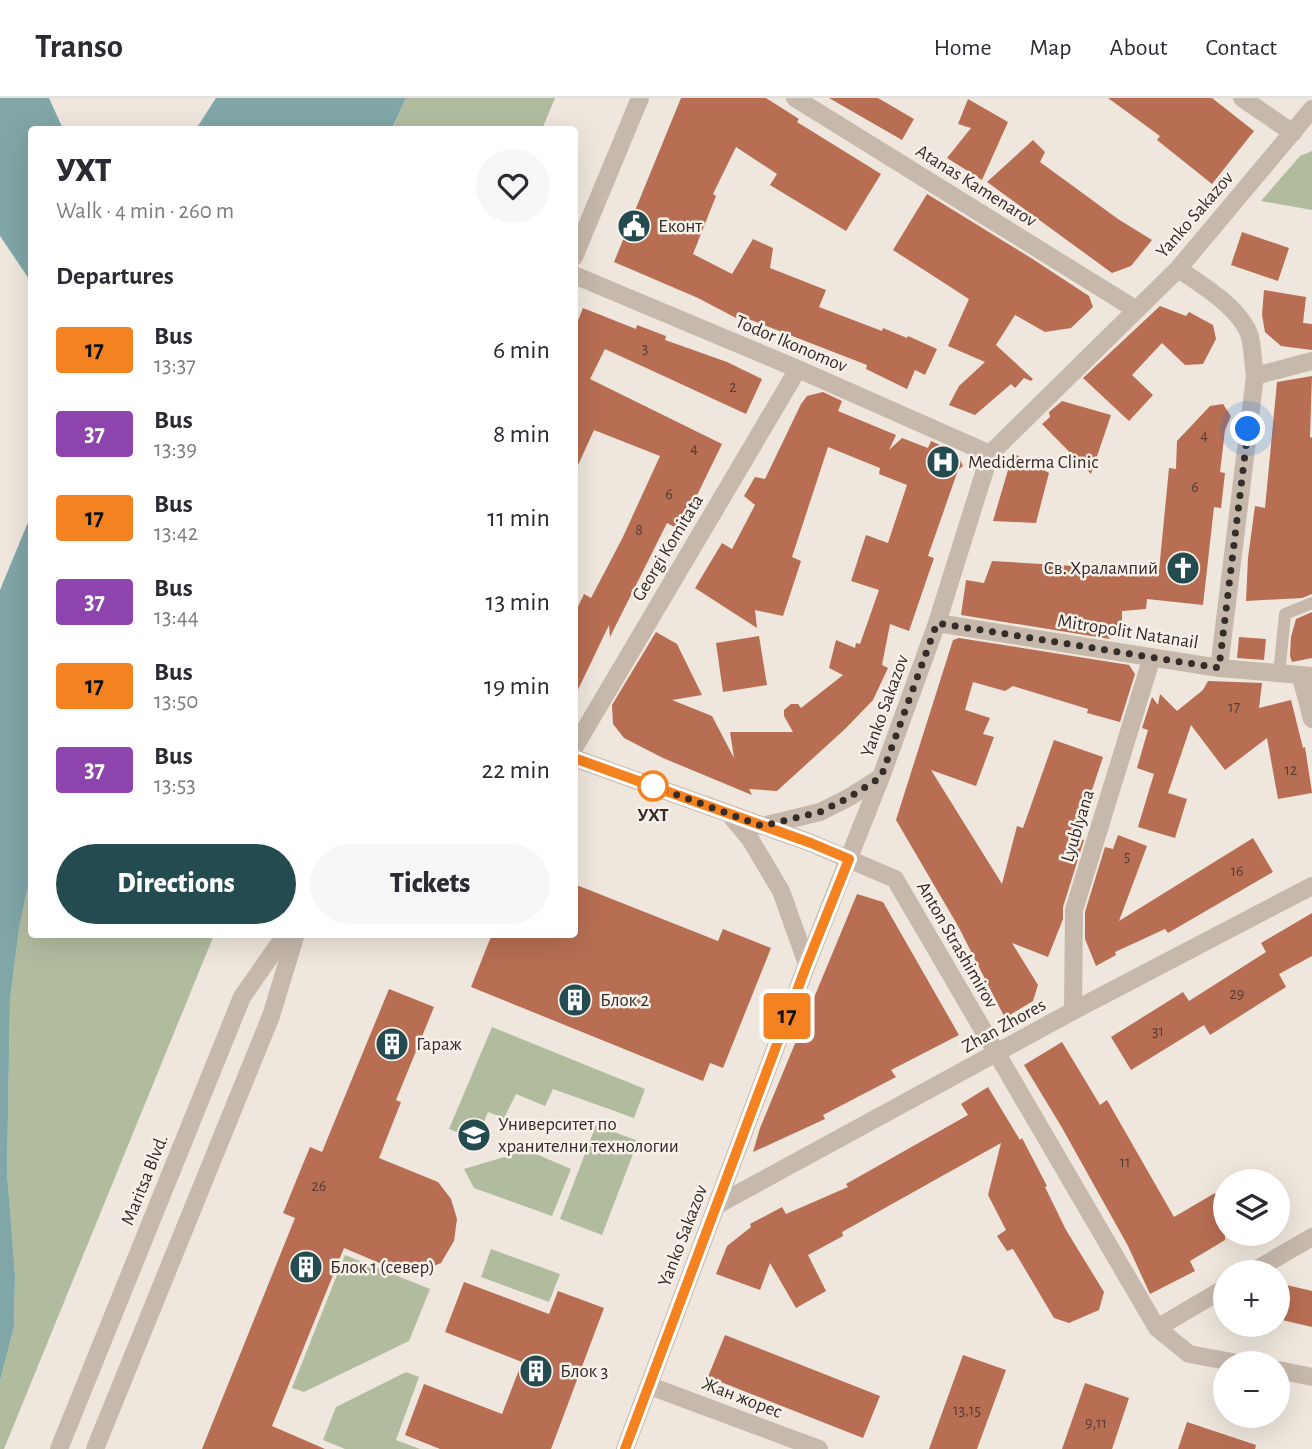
<!DOCTYPE html>
<html lang="en">
<head>
<meta charset="utf-8">
<style>
  :root { --surface:#fff; --page:#f7f7f7; --text:#2b2b33; --muted:#7c7c81; --line:#e1e1e2; --accent:#244c50 }
  body { margin:0; font-family:"Alegreya Sans",sans-serif; background:var(--page); color:var(--text); height:100vh; display:flex; flex-direction:column; font-size:26px; white-space:nowrap }
  * { box-sizing:border-box; margin:0 }
  p { font-size:23px; color:var(--muted) }
  .icon { flex:none; width:38px; height:38px; fill:none; stroke:currentColor; stroke-width:2; stroke-linecap:round; stroke-linejoin:round }
  .map { position:relative; flex:1; overflow:hidden }
  .side { position:absolute; left:28px; top:28px; width:550px; height:812px; display:flex; flex-direction:column; background:var(--surface); border-radius:7px; box-shadow:0 7px 28px #0002 }
  .side>* { flex:none }
  .badge { padding:0 14px; border-radius:5px; font-size:24px; line-height:46px }
  .tools { position:absolute; left:1213px; top:1071px; display:grid; gap:14px }
  .tools a { display:grid; place-items:center; width:77px; height:77px; border-radius:50%; background:var(--surface); box-shadow:0 7px 28px #0002; font-size:35px }
  .you { position:absolute; width:35px; height:35px; margin:-18px; border:5px solid #fff; border-radius:50%; background:#1a73e8; box-shadow:0 0 0 10px #1a73e833 }
  .map>.badge { position:absolute; translate:-50% -50%; box-shadow:0 0 0 4px #fff }
  h2 { padding:0 28px; font-size:26px; line-height:63px }
  .round { display:grid; place-items:center; flex:none; width:74px; height:74px; border-radius:37px; background:var(--page) }
  .headline { display:flex; align-items:center; justify-content:space-between; height:119px; padding:0 28px }
  h1 { font-size:33px; font-weight:800; line-height:52px }
  .action { display:flex; gap:14px; margin-top:auto; padding:14px 28px }
  .action a { flex:1; height:80px; border-radius:42px; background:var(--accent); color:#fff; font-size:28px; font-weight:800; line-height:80px; text-align:center }
  .action a+a { background:var(--page); color:var(--text) }
  ul { padding:0; list-style:none }
  li { display:flex; align-items:center; gap:21px; height:84px; padding:0 28px }
  li div { flex:1 }
  li b { display:block; font-size:26px }
  li em { font-style:normal }
  li .badge { min-width:77px; font-weight:700; text-align:center }
  header { display:flex; align-items:center; gap:42px; box-sizing:border-box; height:98px; padding:0 35px; background:var(--surface); border-bottom:2px solid var(--line) }
  header strong { font-size:33px }
  nav { display:flex; gap:38px; margin-inline-start:auto; font-size:24px }
  .map>svg:first-child { display:block }
  .green { fill:#b1bc9f }
  .water { fill:#80a6a8 }
  .building { fill:#b76e53 }
  .lines { fill:none; stroke-linecap:round; stroke-linejoin:round }
  .service { stroke:#c6b8ab; stroke-width:12 }
  .minor { stroke:#c6b8ab; stroke-width:18 }
  .tertiary { stroke:#c6b8ab; stroke-width:18 }
  .line-casing { stroke:#fff; stroke-width:16 }
  .line { stroke:#f58220; stroke-width:10 }
  .walk { stroke:#342d29; stroke-width:7; stroke-dasharray:0 12.6 }
  .stop-dot { fill:#fff; stroke:#f58220; stroke-width:3.5 }
  .labels { text-anchor:middle; dominant-baseline:central; stroke-width:5; stroke-linejoin:round; paint-order:stroke }
  .number-label { font-size:16px; fill:#553d34 }
  .street-label { font-size:19px; fill:#342d29; stroke:#f7f1e9 }
  .poi-label { font-size:19px; fill:#342d29; stroke:#f7f1e9; text-anchor:start }
  .stop-label { font-size:19px; font-weight:bold; fill:#342d29; stroke:#f7f1e9 }
</style>
</head>
<body>
<header>
<strong>Transo</strong>
<nav><a>Home</a><a>Map</a><a>About</a><a>Contact</a></nav>
</header>
<div class="map">
<svg width="1312" height="1351" viewBox="0 0 1312 1351">
  <rect width="100%" height="100%" fill="#efe7dd"/>
  <path class="green" d="M406 0H555L542 31 392 32Z
    M1312 53V112L1261 103 1300 58Z
    M31 784 32 836 214 837 4 1351H0V1283L14 1229 15 1178 7 1074 10 902 19 831 27 792Z
    M492 929 645 991 634 1020 553 991 545 1008 516 996 504 1020 488 1014 477 1042 449 1031Z
    M596 1027 638 1043 602 1137 560 1121Z
    M527 1052 571 1071 552 1118 474 1090 464 1071Z
    M491 1151 560 1176 549 1204 481 1179Z
    M345 1157 430 1191 409 1243 304 1294 292 1290Z
    M406 1274 419 1279 396 1342 420 1351H345L323 1342 336 1309Z"/>
  <path class="water" d="M0 0H49L63 31 32 32 31 184 0 138Z
    M216 0H406L392 31H196Z
    M31 417 32 784 27 792 19 831 10 902 7 1074 15 1177 14 1229 0 1283V492Z"/>
  <path class="building" d="M681 0H766L799 21 797 24 881 76 846 133 770 87 777 76 736 49 713 96 716 98 693 156 732 176 753 141 773 150 770 170 826 192 819 209 882 233 883 230 907 240 908 238 937 251 925 277 915 272 907 291 866 271 867 267 738 217 736 220 698 200 614 164Z
    M829 0H878L914 21 902 42Z
    M1108 0H1212L1254 33 1212 86 1157 42 1160 38Z
    M968 1 1008 24 982 82 947 60 971 30 958 26Z
    M1033 42 1045 54 1040 64 1118 121 1152 142 1131 168 1112 175 987 84Z
    M927 96 1031 160 1089 198 1093 209 1071 230 1045 234 1015 217 996 247 1033 281 1031 283 1024 280 1015 290 1011 286 975 317 949 307 959 288 985 264 948 248 969 201 893 152Z
    M1242 134 1289 150 1278 183 1231 167Z
    M1264 192 1306 199 1303 225 1312 226V252L1281 248 1265 234 1262 217Z
    M1160 208 1186 218 1189 214 1213 227 1216 241 1203 266 1185 267 1162 245 1132 277 1153 297 1129 323 1083 280Z
    M583 210 636 231 637 227 666 238 665 242 727 264 762 281 746 316 605 251 590 281 722 346 680 432 667 425 610 539 609 527 574 600V517L584 496 591 500 622 441 660 358 594 332 574 376V232Z
    M1312 278 1310 339 1312 340V496L1302 500 1246 503 1248 460 1255 408 1265 410 1277 284Z
    M823 294 842 303 838 313 896 337 889 352 902 340 928 350 931 343 956 354 963 368 958 372 928 458 934 460 909 533 890 526 882 567 888 570 873 602 845 631 777 693 749 691 752 697 663 660 624 640 613 626 612 607 656 534 677 546 702 597 672 602 712 618 734 660 730 634H793L784 618V612L791 606H798L801 610 843 577 829 570 836 542 855 550 856 545 860 546 879 492 851 483 866 437 888 445 907 387 879 376 880 370 828 349 792 459 801 463 783 518 755 512 757 530 695 490 722 445 732 451 755 407 744 398 755 379 765 381 801 306 807 298Z
    M1062 303 1111 317 1091 376 1042 326 1050 319 1049 314Z
    M1223 306 1231 318 1225 332 1220 374 1225 375 1221 410 1214 409 1203 507 1147 501 1146 511 1122 513V533L1102 531 1110 541 961 517 966 482 984 485 992 463 1159 473 1169 370 1176 371 1177 343 1210 308Z
    M1013 355 1049 375 1036 425 993 423Z
    M1312 514V560L1292 564 1290 558 1291 539 1296 521Z
    M759 538 767 587 723 594 716 545Z
    M1239 539 1266 541 1264 562 1237 560Z
    M959 540 1129 567 1135 576 1120 624 1087 615 1088 611 1013 588 1005 593 973 584 965 612 990 620 983 636 994 639 976 688 931 672 1002 786 1017 728 1023 730 1054 642 1103 659 1076 740 1084 742 1063 809V821L1048 859 1012 845 1038 887 1033 903 1005 920 958 828 896 722 953 542Z
    M1208 583 1262 585 1259 610 1291 602 1303 650 1305 649 1312 695 1278 701 1267 640 1225 672 1191 627 1168 695 1187 701 1175 740 1138 729 1154 676 1137 670 1148 632 1142 630 1152 599 1158 607 1160 596 1177 613 1203 592Z
    M1118 737 1147 748 1119 823 1253 740 1273 774 1168 835 1165 831 1115 854 1116 857 1096 868 1085 841V814L1105 749 1113 751Z
    M574 786 718 843 723 831 771 850 723 970 710 965 703 983 471 889 492 836H574Z
    M857 796 883 804 959 937 891 972 896 979 823 1017 825 1021 753 1054 760 1030Z
    M1312 815V858L1279 876 1286 889 1210 937 1204 927 1131 972 1111 939 1183 894 1189 903 1266 854 1261 845Z
    M389 891 434 909 396 1002 401 1004 379 1060 438 1084 451 1101 457 1121 454 1143 441 1165 420 1174H401L344 1150 272 1328 325 1351H202L295 1120 283 1115 296 1083 310 1049 322 1054Z
    M1062 944 1100 1007 1107 1002 1174 1119 1215 1095 1225 1113V1142L1190 1163 1195 1173 1150 1196 1128 1148 1061 1028 1024 967Z
    M988 989 1020 1042 1022 1040 1047 1088 1045 1089 1066 1132 1104 1194 1099 1212 1069 1225 1054 1220 1013 1151 1007 1153 997 1138 1006 1132 988 1097 1001 1045 842 1134 843 1138 808 1157 826 1193 796 1210 770 1165 760 1192 716 1176 727 1148 751 1129 750 1126 782 1109 786 1116 848 1089 846 1086 968 1017 961 1006Z
    M464 1184 549 1216 558 1193 604 1210 551 1351H440L405 1337 424 1286 502 1316 522 1264 445 1234Z
    M1278 1185 1312 1193V1229L1278 1221Z
    M725 1237 880 1298 863 1340 708 1279Z
    M963 1257 1006 1272 977 1351H929Z
    M1085 1285 1129 1300 1112 1351H1062Z
    M1187 1324 1256 1347 1255 1351H1178Z"/>
  <g class="lines">
    <path class="service" d="M1279 576 1285 516 1312 505"/>
    <path class="minor" d="M795 0 1135 211
      M1242 0 1293 35
      M1178 171C1201 186 1242 211 1250 239 1253 252 1253 266 1255 278L1219 570
      M574 177 798 271 990 356
      M1255 278 1312 263
      M937 525 1219 570 1312 578
      M1301 579 1312 621
      M574 650 798 271
      M574 660 811 745 895 781 1157 1230 1189 1256 1238 1265
      M731 718 750 741 781 793 807 866
      M762 728 820 714 848 700 881 679
      M1073 913 1074 812 1152 559
      M717 1107 1073 913 1312 788
      M1252 1174 1312 1139
      M1157 1230 1225 1190
      M1278 1272 1312 1279
      M650 1288 819 1351
      M625 1351 807 866 881 679 937 525 990 356 1178 171 1312 11"/>
    <path class="tertiary" d="M574 159 640 0
      M59 1351 242 899 286 836
      M95 1351 271 918 296 836"/>
  </g>
  <g class="lines">
    <defs>
      <path id="line" d="M574 660 811 745 849 761 807 866 625 1351"/>
    </defs>
    <use href="#line" class="line-casing"/>
    <use href="#line" class="line"/>
    <path class="walk" d="M653 688 762 728 820 714 848 700 881 679 937 525 1219 570 1248 331"/>
  </g>
  <defs>
    <symbol id="civic-disc" viewBox="-11 -11 22 22"><circle r="9.5" fill="#244c50" stroke="#f7f1e9"/><path d="M-.6-6.5H3V-4.5H.6V-3L4-1V1h2V6H-6V1h2V-1L-.6-3ZM-1.2 2.5V6h2.4V2.5Z" fill="#fff"/></symbol>
    <symbol id="hospital-disc" viewBox="-11 -11 22 22"><circle r="9.5" fill="#244c50" stroke="#f7f1e9"/><path d="M-5-5h3v3.5h4V-5h3V5h-3V1.5h-4V5h-3Z" fill="#fff"/></symbol>
    <symbol id="church-disc" viewBox="-11 -11 22 22"><circle r="9.5" fill="#244c50" stroke="#f7f1e9"/><path d="M-1.2-6h2.4v3.5h3.3v2.4h-3.3V6h-2.4V-.1h-3.3v-2.4h3.3Z" fill="#fff"/></symbol>
    <symbol id="building-disc" viewBox="-11 -11 22 22"><circle r="9.5" fill="#244c50" stroke="#f7f1e9"/><path d="M-4-6H4V6H1V3H-1V6H-4ZM-2.5-4.3h1.7v1.8h-1.7ZM.8-4.3h1.7v1.8H.8ZM-2.5-1h1.7V.8h-1.7ZM.8-1h1.7V.8H.8Z" fill="#fff"/></symbol>
    <symbol id="university-disc" viewBox="-11 -11 22 22"><circle r="9.5" fill="#244c50" stroke="#f7f1e9"/><path d="M0-5L7-2L0 1L-7-2ZM-4 1L0 2.5L4 1V4Q0 6-4 4Z" fill="#fff"/></symbol>
  </defs>
  <g fill-rule="evenodd">
    <use href="#civic-disc" x="615" y="109" width="38" height="38"/>
    <use href="#hospital-disc" x="924" y="345" width="38" height="38"/>
    <use href="#church-disc" x="1164" y="451" width="38" height="38"/>
    <use href="#building-disc" x="556" y="883" width="38" height="38"/>
    <use href="#building-disc" x="373" y="927" width="38" height="38"/>
    <use href="#university-disc" x="455" y="1018" width="38" height="38"/>
    <use href="#building-disc" x="287" y="1150" width="38" height="38"/>
    <use href="#building-disc" x="517" y="1254" width="38" height="38"/>
  </g>
  <circle class="stop-dot" cx="653" cy="688" r="14"/>
  <g class="labels">
    <g class="number-label">
      <text x="645" y="250">3</text>
      <text x="733" y="289">2</text>
      <text x="1204" y="337">4</text>
      <text x="694" y="350">4</text>
      <text x="1195" y="389">6</text>
      <text x="669" y="396">6</text>
      <text x="639" y="432">8</text>
      <text x="1234" y="609">17</text>
      <text x="1291" y="672">12</text>
      <text x="1127" y="758">5</text>
      <text x="1237" y="773">16</text>
      <text x="1237" y="896">29</text>
      <text x="1158" y="933">31</text>
      <text x="1125" y="1064">11</text>
      <text x="319" y="1088">26</text>
      <text x="967" y="1312">13,15</text>
      <text x="1096" y="1325">9,11</text>
    </g>
    <g class="street-label">
      <text transform="translate(976 88) rotate(32)">Atanas Kamenarov</text>
      <text transform="translate(1195 117) rotate(-49)">Yanko Sakazov</text>
      <text transform="translate(791 246) rotate(23)">Todor Ikonomov</text>
      <text transform="translate(668 450) rotate(-59)">Georgi Komitata</text>
      <text transform="translate(1128 534) rotate(9)">Mitropolit Natanail</text>
      <text transform="translate(885 608) rotate(-70)">Yanko Sakazov</text>
      <text transform="translate(1078 728) rotate(-73)">Lyublyana</text>
      <text transform="translate(957 847) rotate(60)">Anton Strashimirov</text>
      <text transform="translate(1004 928) rotate(-29)">Zhan Zhores</text>
      <text transform="translate(145 1082) rotate(-68)">Maritsa Blvd.</text>
      <text transform="translate(683 1138) rotate(-69)">Yanko Sakazov</text>
      <text transform="translate(742 1300) rotate(21)">Жан жорес</text>
    </g>
    <g class="poi-label">
      <text x="658" y="128">Еконт</text>
      <text x="968" y="364">Mediderma Clinic</text>
      <text x="1158" y="470" text-anchor="end">Св. Хралампий</text>
      <text x="600" y="902">Блок 2</text>
      <text x="416" y="946">Гараж</text>
      <text x="498" y="1026">Университет по<tspan x="498" dy="22">хранителни технологии</tspan></text>
      <text x="330" y="1169">Блок 1 (север)</text>
      <text x="560" y="1273">Блок 3</text>
    </g>
    <g class="stop-label">
      <text x="653" y="717">УХТ</text>
    </g>
  </g>
</svg>
<div class="tools">
<a><svg class="icon" aria-label="layers" viewBox="0 0 24 24"><path d="M12 4l9 5-9 5-9-5zM3 14l9 5 9-5"/></svg></a>
<a>+</a>
<a>−</a>
</div>
<div class="you" style="left:1248px;top:331px"></div>
<b class="badge" style="left:787px;top:918px;background:#f58220;color:#111">17</b>
<section class="side">
<div class="headline"><div><h1>УХТ</h1><p>Walk · 4 min · 260 m</p></div><a class="round"><svg class="icon" aria-label="heart" viewBox="0 0 24 24"><path d="M12 20l-8-8c-3-5 5-10 8-4 3-6 11-1 8 4z"/></svg></a></div>
<h2>Departures</h2>
<ul>
<li><span class="badge" style="background:#f58220;color:#111">17</span><div><b>Bus</b><p>13:37</p></div><em>6 min</em></li>
<li><span class="badge" style="background:#8e44ad;color:#fff">37</span><div><b>Bus</b><p>13:39</p></div><em>8 min</em></li>
<li><span class="badge" style="background:#f58220;color:#111">17</span><div><b>Bus</b><p>13:42</p></div><em>11 min</em></li>
<li><span class="badge" style="background:#8e44ad;color:#fff">37</span><div><b>Bus</b><p>13:44</p></div><em>13 min</em></li>
<li><span class="badge" style="background:#f58220;color:#111">17</span><div><b>Bus</b><p>13:50</p></div><em>19 min</em></li>
<li><span class="badge" style="background:#8e44ad;color:#fff">37</span><div><b>Bus</b><p>13:53</p></div><em>22 min</em></li>
</ul>
<div class="action"><a>Directions</a><a>Tickets</a></div>
</section>
</div>
</body>
</html>
